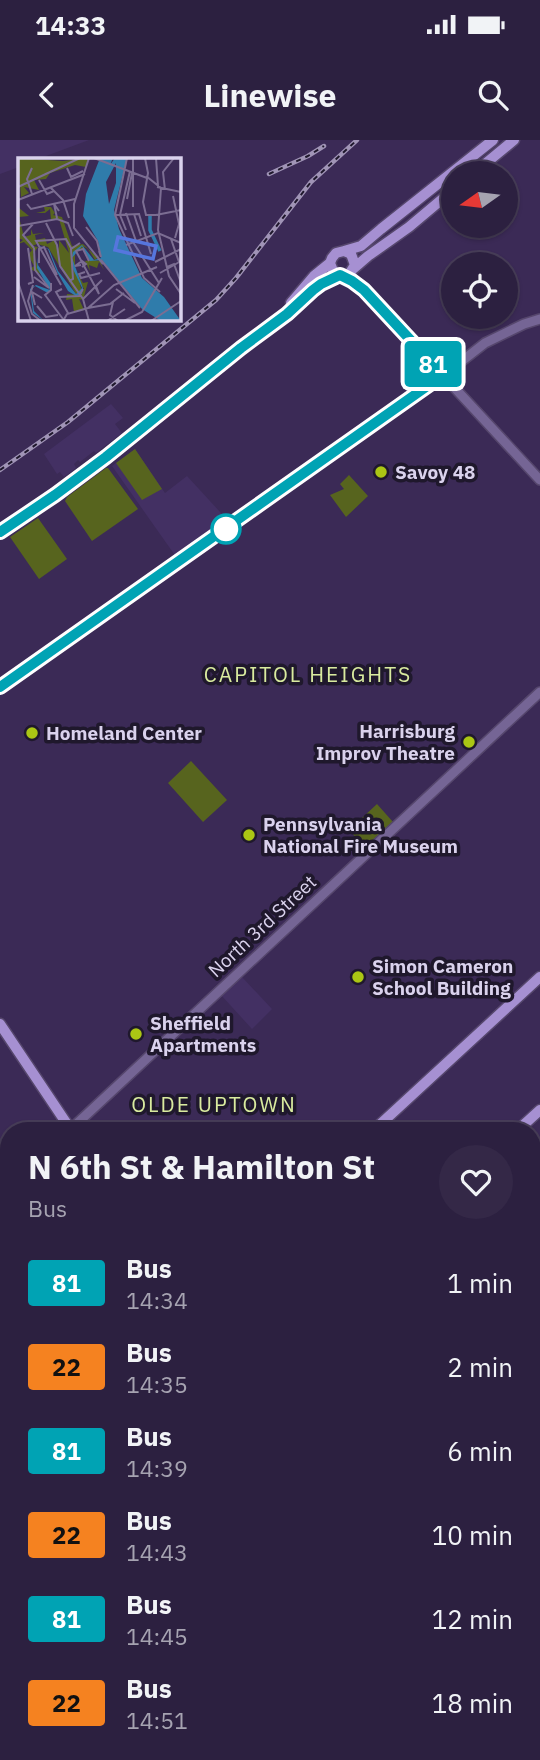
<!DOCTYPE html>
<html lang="en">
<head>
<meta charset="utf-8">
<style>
  :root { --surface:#2c2040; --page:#342847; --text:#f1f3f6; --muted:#a6a3b1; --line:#483e59 }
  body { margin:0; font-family:"IBM Plex Sans",sans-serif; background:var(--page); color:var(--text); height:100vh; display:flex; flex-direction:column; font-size:26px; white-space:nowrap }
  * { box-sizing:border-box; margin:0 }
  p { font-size:23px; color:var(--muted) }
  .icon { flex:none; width:38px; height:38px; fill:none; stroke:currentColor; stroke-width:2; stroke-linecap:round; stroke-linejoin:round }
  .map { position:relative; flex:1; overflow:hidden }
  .details { position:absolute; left:0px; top:982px; width:541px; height:639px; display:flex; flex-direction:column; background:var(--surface); border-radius:28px 28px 0 0; box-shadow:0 2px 5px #0004,0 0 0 2px var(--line) }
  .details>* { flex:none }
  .badge { padding:0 14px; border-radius:5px; font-size:24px; line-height:46px }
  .needle { width:46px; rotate:256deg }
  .buttons { position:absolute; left:441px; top:21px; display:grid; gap:14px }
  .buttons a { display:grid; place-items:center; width:77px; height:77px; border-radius:50%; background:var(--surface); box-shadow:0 2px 5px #0004,0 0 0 2px var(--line); font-size:35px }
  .map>.badge { position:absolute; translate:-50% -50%; box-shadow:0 0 0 4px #fff }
  .round { display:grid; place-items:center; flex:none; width:74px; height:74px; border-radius:37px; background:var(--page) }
  .headline { display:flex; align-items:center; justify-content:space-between; height:119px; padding:0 28px }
  h1 { font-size:33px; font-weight:700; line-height:52px }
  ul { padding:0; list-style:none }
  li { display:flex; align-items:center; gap:21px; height:84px; padding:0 28px }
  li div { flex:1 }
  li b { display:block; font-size:26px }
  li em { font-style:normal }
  li .badge { min-width:77px; font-weight:700; text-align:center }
  .status { display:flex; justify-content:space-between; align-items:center; height:49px; padding:0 35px; background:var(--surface); direction:ltr }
  .status svg { height:19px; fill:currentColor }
  header { display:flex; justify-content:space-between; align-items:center; height:91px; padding:0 28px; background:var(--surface); font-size:32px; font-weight:700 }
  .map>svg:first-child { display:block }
  .built { fill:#433063 }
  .green { fill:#57641e }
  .water { fill:#2f7cab; stroke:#6296bf; stroke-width:2 }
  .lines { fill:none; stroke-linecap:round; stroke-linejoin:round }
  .secondary-casing { stroke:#56476d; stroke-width:12 }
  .primary-casing { stroke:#56476d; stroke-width:13 }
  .secondary { stroke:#756595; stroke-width:9 }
  .primary { stroke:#a690d2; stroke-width:10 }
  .rail-casing { stroke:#a094b6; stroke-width:4.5 }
  .rail { stroke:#1f182c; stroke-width:2; stroke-dasharray:5; stroke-linecap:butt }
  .line-casing { stroke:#fff; stroke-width:16 }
  .line { stroke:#00a3b4; stroke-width:10 }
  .poi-dot { fill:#abc614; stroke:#1f182c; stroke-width:2.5 }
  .stop-dot { fill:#fff; stroke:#00a3b4; stroke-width:3.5 }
  .labels { text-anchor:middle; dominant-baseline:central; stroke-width:7; stroke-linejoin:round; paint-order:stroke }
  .poi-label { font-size:19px; font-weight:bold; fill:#dad2ed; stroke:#1f182c; text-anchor:start }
  .street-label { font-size:19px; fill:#dad2ed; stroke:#1f182c }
  .neighbourhood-label { font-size:21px; letter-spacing:2px; fill:#d9eb9f; stroke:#1f182c }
  .inset-river { fill:none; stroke:#2f7cab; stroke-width:3.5 }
  .inset-road { fill:none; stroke:#7b6d92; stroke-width:2 }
  .view { fill:#5676de; fill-opacity:0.15; stroke:#5676de; stroke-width:3.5 }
  .inset-edge { fill:none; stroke:#dad2ed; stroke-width:3.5 }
</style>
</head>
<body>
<div class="status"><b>14:33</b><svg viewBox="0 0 49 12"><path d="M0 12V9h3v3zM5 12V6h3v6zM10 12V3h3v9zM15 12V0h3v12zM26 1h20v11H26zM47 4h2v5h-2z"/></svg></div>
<header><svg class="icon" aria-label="back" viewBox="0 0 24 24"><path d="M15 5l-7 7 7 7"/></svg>Linewise<svg class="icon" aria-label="search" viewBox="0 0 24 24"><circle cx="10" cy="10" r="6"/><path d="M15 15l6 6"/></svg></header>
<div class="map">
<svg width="540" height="1620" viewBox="0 0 540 1620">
  <rect width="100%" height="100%" fill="#3b2a56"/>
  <path class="built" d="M0 0H89L38 19H19V27L0 34Z
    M111 264 123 278 115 284 122 293 96 313 94 311 80 322 78 320 74 324 76 328 64 337 60 332 57 334 44 314Z
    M135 309 165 353 187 336 232 385 179 421 112 326Z
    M241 836 272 869 252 889 221 855Z"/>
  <path class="green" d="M135 309 162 349 142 360 116 323Z
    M106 328H108L138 369 92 401 65 361 67 357Z
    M349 335 368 356 346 377 330 355 344 349 340 344Z
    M38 378 67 419 39 439 10 397Z
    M191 621 227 660 203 682 168 643Z
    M377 664 393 682 365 707 349 690Z"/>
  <path class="water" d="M540 1011V1321L532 1325V1018Z
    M540 1395V1620H0V1434L9 1428V1612H532V1420Z"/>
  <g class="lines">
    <defs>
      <path id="secondary" d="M343 136 364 150 540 340
        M0 547 444 235 485 203 524 184 540 179
        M70 990 540 552"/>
      <path id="primary" d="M474 33 514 0
        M344 111 361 106 381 89 493 0
        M353 129 368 116 409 87 453 50
        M291 163 314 136 330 123 332 118 336 113 344 111 351 114 355 125 350 133 343 136 333 131 330 123
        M0 392 55 355 106 317 241 208 287 174 313 150 321 144 340 135
        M0 884 71 990
        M374 990 540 837
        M518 990 540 970
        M0 1289 9 1283
        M0 1397 9 1391"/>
    </defs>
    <use href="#secondary" class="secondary-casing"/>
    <use href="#primary" class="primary-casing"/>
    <use href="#secondary" class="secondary"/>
    <use href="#primary" class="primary"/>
    <defs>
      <path id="rail" d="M269 34 308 16 324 6
        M0 330 68 282 216 160 236 138 311 42 357 0"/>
    </defs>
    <use href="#rail" class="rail-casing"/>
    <use href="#rail" class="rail"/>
  </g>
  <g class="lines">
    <defs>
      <path id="line" d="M0 392 55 355 106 317 241 208 287 174 313 150 321 144 340 135 352 141 364 150 443 235 0 547"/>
    </defs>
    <use href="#line" class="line-casing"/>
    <use href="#line" class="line"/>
  </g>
  <g class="poi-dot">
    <circle cx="381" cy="332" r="7"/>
    <circle cx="32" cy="593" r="7"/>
    <circle cx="469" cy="602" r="7"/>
    <circle cx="249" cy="695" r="7"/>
    <circle cx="358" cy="837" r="7"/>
    <circle cx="136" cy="894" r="7"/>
  </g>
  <circle class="stop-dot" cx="226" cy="389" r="14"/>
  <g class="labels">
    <g class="poi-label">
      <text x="395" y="332">Savoy 48</text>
      <text x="455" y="591" text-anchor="end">Harrisburg<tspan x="455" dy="22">Improv Theatre</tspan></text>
      <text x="46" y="593">Homeland Center</text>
      <text x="263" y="684">Pennsylvania<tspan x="263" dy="22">National Fire Museum</tspan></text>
      <text x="372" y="826">Simon Cameron<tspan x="372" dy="22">School Building</tspan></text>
      <text x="150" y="883">Sheffield<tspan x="150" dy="22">Apartments</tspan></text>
    </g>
    <g class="street-label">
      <text transform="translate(262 786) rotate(-43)">North 3rd Street</text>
    </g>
    <g class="neighbourhood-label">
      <text x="308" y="534">CAPITOL HEIGHTS</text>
      <text x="214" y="964">OLDE UPTOWN</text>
    </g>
  </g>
  <g transform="translate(18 18)">
    <rect width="163" height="163" fill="#3b2a56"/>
    <path d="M0 0 45 3 71 0 68 9 57 7 32 15 28 21 32 26 28 21 16 22 21 32 6 29 11 35 3 39ZM26 49H33L37 55 35 57 44 59 54 88 65 86 79 99 83 96 77 102 70 91 65 88 74 102 82 103 86 112 81 104 79 110 71 107 72 113 67 103 74 102 66 91 57 94V111L65 125 70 124 65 142 61 141 66 152 56 154 54 141 48 142 49 136 63 137 66 131 60 120 64 133 58 136 30 89 19 86 14 88 20 89 15 96 23 116 12 111 16 108 10 97 14 92 6 84 0 86 5 82 0 80 1 50 11 58 1 59 6 79 13 77V71L15 76 26 75 17 77 18 82 27 80 29 86 37 82 41 91V82L51 95 41 61 33 62 32 51 27 55H18L27 53Z" fill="#57641e"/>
    <path d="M82 0H95L92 7 97 0H109L96 52 101 71 124 120 146 139 163 163H143L124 151 84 102 72 103 64 88 54 100 65 130 64 136 58 138 50 133 39 114 30 91 22 89 20 107 34 127 33 131 32 134H28L17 128 13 132 16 153 26 163 15 155 12 131 18 127 32 132 19 110 21 88 31 91 40 113 58 136 64 130 54 109 53 103 55 94 64 87 76 102 83 100 80 83 65 58 68 36ZM98 5V25L91 46 88 24Z" fill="#2f7cab" fill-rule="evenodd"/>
    <path class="inset-river" d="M132 57V72L142 93"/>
    <path class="inset-road" d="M71 0 56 46V70L85 106M76 0 129 20M109 0 97 57 126 120 142 134M127 0 130 15 125 44 128 57H138M138 0 140 28M49 10 53 19 65 13M128 18 143 30 140 72 151 118 163 136M21 22 29 36 36 33M0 29 62 0M139 29 163 34M33 30 45 42 51 60M147 32 145 14 156 0M14 36 9 21 14 10M155 38 161 66 157 80M109 41 114 15M0 42 67 16M9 46 13 51 57 41M115 49V0M108 55 118 83M116 56 123 78M97 57 121 56 133 96M138 57 163 52M39 60 36 46 41 53M28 65 39 87 42 108 65 141 71 163M15 66 5 77 16 90M0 68 39 61 50 65 55 78M68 69 79 83 83 99 81 93M108 72 102 57 112 13M153 81 161 104M115 84 141 125M108 87 140 75 163 85M10 90 15 124 10 126M16 90 17 112 31 130 16 119M83 102 122 150M71 103 65 91 58 93 81 136 78 128M137 104 163 91M21 105V91L26 89 39 117M63 107 57 108 64 103 68 106 64 109M149 109 156 106 163 125M67 114 61 116 63 120 82 115M142 115 163 103M51 123 55 121 53 91 62 85M0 124 13 163M33 125V132L27 137 45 161M15 127 10 143 14 156 23 163M43 127 18 83 48 81 53 90M44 131 38 134 50 155M98 131 117 145M41 139 61 138 65 131M65 141 84 122M95 144 92 157 100 163M17 147 14 134 24 140M19 148 28 159 40 157M70 150 92 146 106 135M45 163 49 156 70 150 96 127 139 109M89 163 107 151M106 163 124 154 144 120M133 163 163 143"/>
    <path class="view" d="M100 79 138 88 135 101 97 92Z"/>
    <rect width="163" height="163" class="inset-edge"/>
  </g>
</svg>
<div class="buttons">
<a><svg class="needle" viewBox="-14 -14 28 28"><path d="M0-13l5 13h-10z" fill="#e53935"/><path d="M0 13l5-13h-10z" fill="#a6a3b1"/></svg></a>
<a><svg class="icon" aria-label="locate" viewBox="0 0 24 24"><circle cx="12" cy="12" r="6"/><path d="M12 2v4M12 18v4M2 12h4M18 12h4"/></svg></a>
</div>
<b class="badge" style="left:433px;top:224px;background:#00a3b4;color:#fff">81</b>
<section class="details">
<div class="headline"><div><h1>N 6th St &amp; Hamilton St</h1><p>Bus</p></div><a class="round"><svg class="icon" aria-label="heart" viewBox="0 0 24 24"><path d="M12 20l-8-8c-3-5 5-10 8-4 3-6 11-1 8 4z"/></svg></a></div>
<ul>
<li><span class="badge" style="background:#00a3b4;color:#fff">81</span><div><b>Bus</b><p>14:34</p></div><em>1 min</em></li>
<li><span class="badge" style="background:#f58220;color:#111">22</span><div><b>Bus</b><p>14:35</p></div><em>2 min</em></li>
<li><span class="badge" style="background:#00a3b4;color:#fff">81</span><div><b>Bus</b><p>14:39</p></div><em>6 min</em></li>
<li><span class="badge" style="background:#f58220;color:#111">22</span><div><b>Bus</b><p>14:43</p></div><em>10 min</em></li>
<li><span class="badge" style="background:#00a3b4;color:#fff">81</span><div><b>Bus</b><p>14:45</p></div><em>12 min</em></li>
<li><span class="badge" style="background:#f58220;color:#111">22</span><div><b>Bus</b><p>14:51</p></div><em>18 min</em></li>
</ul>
</section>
</div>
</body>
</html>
